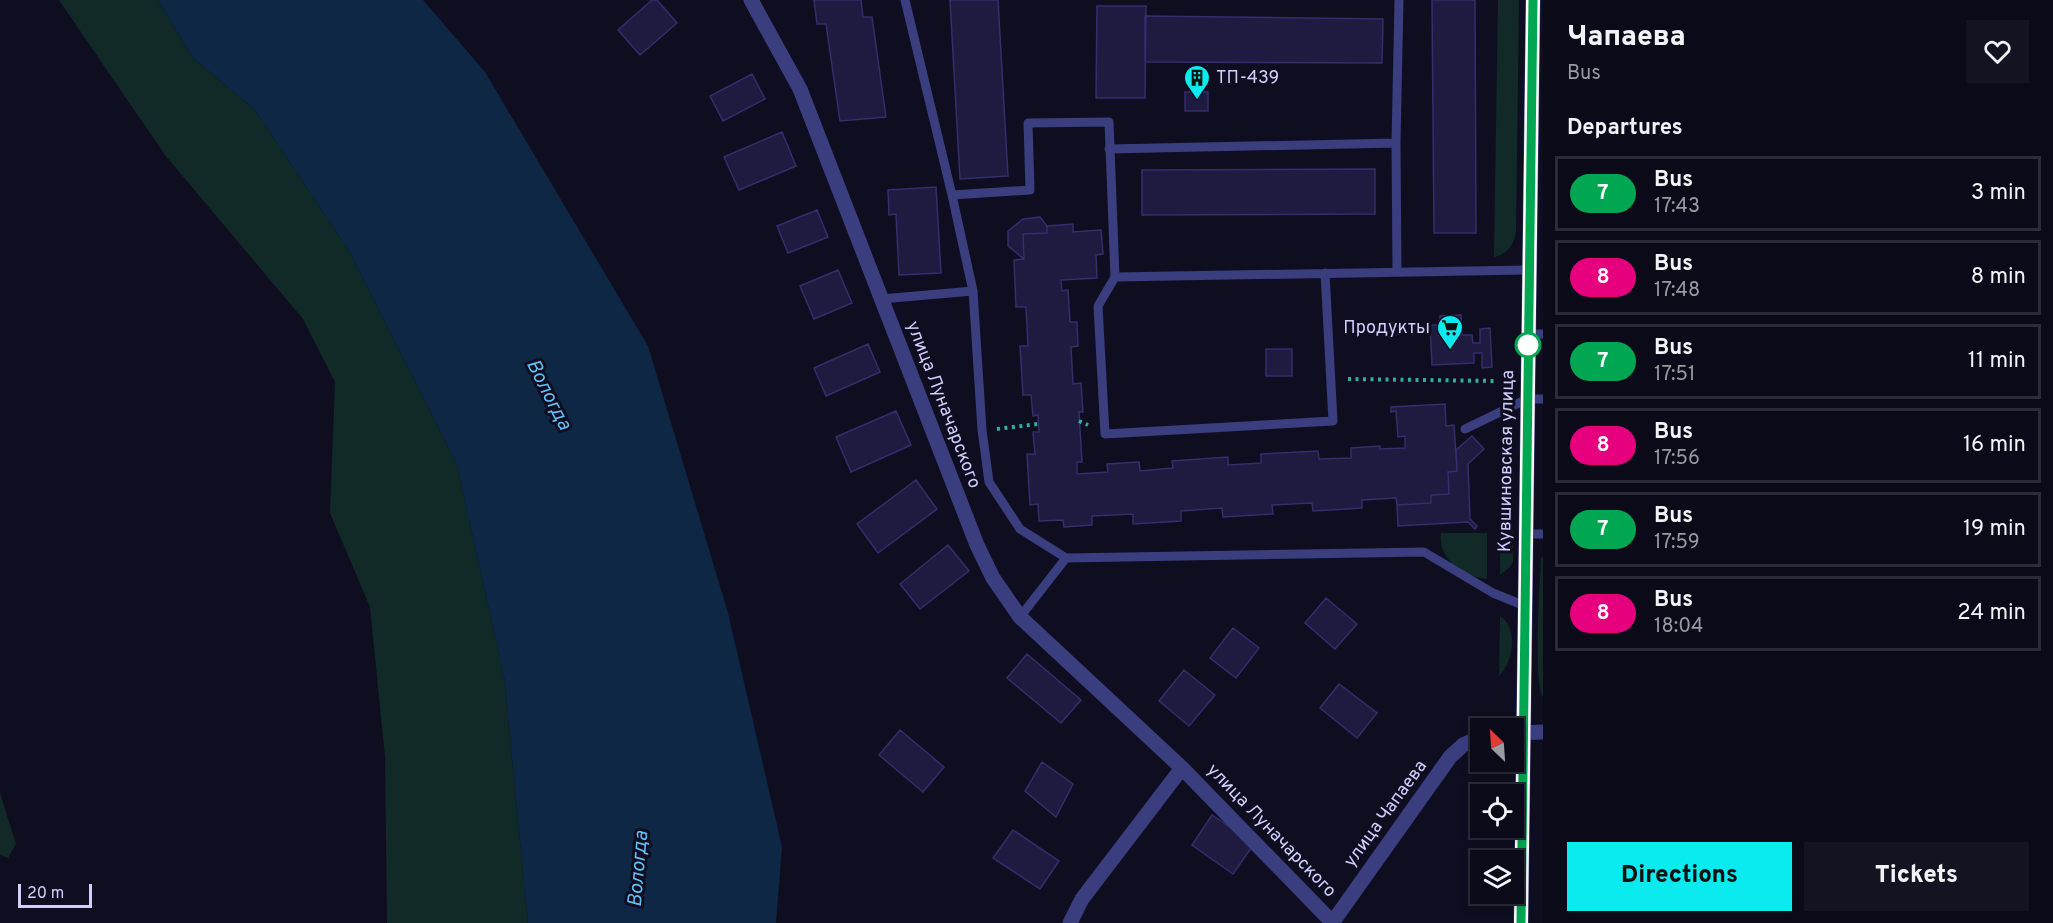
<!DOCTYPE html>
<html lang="en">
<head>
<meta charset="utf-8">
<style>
  :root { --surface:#0b0a18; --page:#141321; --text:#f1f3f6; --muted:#9a9aa2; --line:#2b2b37; --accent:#09ebef }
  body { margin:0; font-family:Overpass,sans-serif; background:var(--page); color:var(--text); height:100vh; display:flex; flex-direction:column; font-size:22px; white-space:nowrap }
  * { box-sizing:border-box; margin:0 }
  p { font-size:20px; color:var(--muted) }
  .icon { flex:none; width:33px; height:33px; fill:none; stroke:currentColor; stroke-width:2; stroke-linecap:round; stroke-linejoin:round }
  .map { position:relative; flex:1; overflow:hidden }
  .details { display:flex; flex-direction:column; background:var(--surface); width:510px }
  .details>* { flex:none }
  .badge { padding:0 12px; border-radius:20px; font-size:21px; line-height:39px }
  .needle { width:39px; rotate:335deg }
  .controls { position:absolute; left:1470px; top:718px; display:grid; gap:12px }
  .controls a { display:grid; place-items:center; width:54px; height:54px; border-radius:0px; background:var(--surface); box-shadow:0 3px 9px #0003,0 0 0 2px var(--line); font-size:30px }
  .scale { position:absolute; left:18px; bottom:15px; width:74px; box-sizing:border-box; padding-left:6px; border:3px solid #d0cffd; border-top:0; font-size:16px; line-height:21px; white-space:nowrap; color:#d0cffd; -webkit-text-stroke:4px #0f0e20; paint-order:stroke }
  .map>.badge { position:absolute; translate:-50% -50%; box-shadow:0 0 0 3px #fff }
  h2 { padding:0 24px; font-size:22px; line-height:54px }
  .round { display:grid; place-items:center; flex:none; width:63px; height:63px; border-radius:0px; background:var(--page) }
  .overview { display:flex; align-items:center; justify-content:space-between; height:102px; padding:0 24px }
  h1 { font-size:28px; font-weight:800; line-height:45px }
  .button { display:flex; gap:12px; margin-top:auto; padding:12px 24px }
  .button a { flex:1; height:69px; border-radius:0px; background:var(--accent); color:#111; font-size:24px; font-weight:800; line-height:69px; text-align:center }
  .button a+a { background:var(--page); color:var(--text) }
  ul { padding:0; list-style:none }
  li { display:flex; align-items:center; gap:18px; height:75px; margin:0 12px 9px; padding:0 12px; border:3px solid var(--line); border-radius:0px }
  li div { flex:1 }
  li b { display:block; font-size:22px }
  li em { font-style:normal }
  li .badge { min-width:66px; font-weight:700; text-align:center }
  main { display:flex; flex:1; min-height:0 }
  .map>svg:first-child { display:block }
  .green { fill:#112a27 }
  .water { fill:#0e2744 }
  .building { fill:#1f1a40; stroke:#352d6c; stroke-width:1.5 }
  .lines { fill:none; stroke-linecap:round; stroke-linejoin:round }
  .path { stroke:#32ae9c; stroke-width:4; stroke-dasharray:3 4.5; stroke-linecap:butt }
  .service { stroke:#3a3d7e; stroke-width:9 }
  .minor { stroke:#3a3d7e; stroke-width:15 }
  .line-casing { stroke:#fff; stroke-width:14 }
  .line { stroke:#00a651; stroke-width:9 }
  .stop-dot { fill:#fff; stroke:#00a651; stroke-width:3 }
  .labels { text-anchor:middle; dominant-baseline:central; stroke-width:6; stroke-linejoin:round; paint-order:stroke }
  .poi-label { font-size:18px; fill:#d0cffd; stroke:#0f0e20; text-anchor:start }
  .street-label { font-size:18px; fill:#d0cffd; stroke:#0f0e20 }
  .water-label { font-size:20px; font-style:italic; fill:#61bff9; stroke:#0f0e20 }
</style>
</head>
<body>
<main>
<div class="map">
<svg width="1543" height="923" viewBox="0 0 1543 923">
  <rect width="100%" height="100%" fill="#0f0e20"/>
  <path class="green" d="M59 0H158L192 57 255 110 349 251 456 462 504 676 528 923H387L385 757 370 607 330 513 335 382 303 319 165 155Z
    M1498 0H1519L1516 231C1514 245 1508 254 1494 257Z
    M1502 434 1511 442 1512 450 1513 561 1510 567 1500 575Z
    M1441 533H1487V579C1464 577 1437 559 1441 533Z
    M1543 556V697C1533 684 1540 581 1541 559Z
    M1500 616C1519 629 1513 662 1499 676Z
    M0 793 16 844 8 858 0 855Z"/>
  <path class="water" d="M158 0H423L485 72 648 346 728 613 782 847 776 923H528L504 676 456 462 349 251 255 110 192 57Z"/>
  <path class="building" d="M652 0H657L677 23 640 55 618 30Z
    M814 0H861L863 17H872L886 117 840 121 826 24H817Z
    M950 0H998L1008 176 960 179Z
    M1432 0H1475L1476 233H1434Z
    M1097 6H1146L1145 98H1096Z
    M1145 16 1383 19 1382 63 1145 62Z
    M752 74 765 99 723 121 710 96Z
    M1185 92H1208V111H1185Z
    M782 132 796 166 739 190 724 157Z
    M1375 169V214L1142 215V170Z
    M936 187 941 273 899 275 896 214 889 215 888 190Z
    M817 210 828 237 788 253 777 226Z
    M1040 217 1047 226V233L1023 234 1024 259 1008 246V231L1023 219Z
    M1073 224V232L1101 230 1103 254 1096 255 1097 278 1061 280 1062 291 1068 290 1070 322H1077L1078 346 1071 347 1073 384 1081 383 1083 412H1079L1082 462H1077V474L1108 472 1107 464 1139 462 1140 471 1173 468 1172 461 1228 457V465L1261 463V454L1318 451 1319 459 1351 458V448L1380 446V449L1405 448V436L1398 437 1396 411 1391 412V407L1445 404 1446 426 1454 425 1457 471 1448 472 1449 494 1431 495V503L1397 505 1396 498 1362 500V508L1313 511 1312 503 1272 505 1273 514 1223 517 1222 508 1181 511V521L1133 524V514L1092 516V525L1064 527 1063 520 1039 521 1038 504 1030 505 1027 454H1035L1033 432H1039L1038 415 1033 416 1031 395H1023L1020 346H1028L1026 307H1016L1014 260 1024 259 1023 234 1047 233V226Z
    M838 270 852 303 814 319 800 286Z
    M1461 315 1462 335H1472L1473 343H1480V329L1490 328 1492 367 1482 368V353H1474V363L1432 365 1430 325H1440V316Z
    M868 344 880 372 826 396 814 368Z
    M1266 349H1292V376H1266Z
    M896 411 911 445 851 472 836 437Z
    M1472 436 1484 449 1468 464 1470 519 1477 526 1475 529 1468 522 1398 526 1397 505 1431 503V495L1449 494 1448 472 1457 471 1456 450Z
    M916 480 937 509 878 553 857 524Z
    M948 545 969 571 920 609 900 584Z
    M1326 598 1357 624 1335 649 1305 623Z
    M1233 628 1259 648 1236 678 1210 658Z
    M1027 654 1081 700 1061 723 1007 678Z
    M1184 670 1215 695 1189 726 1159 701Z
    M1339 684 1377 713 1357 738 1320 708Z
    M900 730 944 767 923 792 879 755Z
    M1042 762 1073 784 1056 817 1025 791Z
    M1212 815 1254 844 1233 874 1192 845Z
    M1013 830 1059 861 1040 889 993 858Z"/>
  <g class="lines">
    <path class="path" d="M1348 379 1496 381
      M1079 421 1088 425
      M997 429 1038 424"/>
    <path class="service" d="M905 0 952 195 1030 190 1028 123 1109 122 1115 277
      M1109 149 1396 143
      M1397 272 1396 143 1399 0
      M1325 273 1333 421 1105 434 1098 306 1115 277 1529 270
      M973 291 982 430 989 482 1020 529 1066 558
      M881 299 973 291 952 195
      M1528 334H1543
      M1465 429 1527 399H1543
      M1525 534H1543
      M1020 617 1066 558 1424 552 1493 593 1525 606"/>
    <path class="minor" d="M751 0 800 89 977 545 993 578 1020 617 1182 768 1332 922
      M1514 733 1543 732
      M1070 923 1082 899 1182 768
      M1332 923 1450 757 1463 745 1480 737
      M1521 923 1533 0"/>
  </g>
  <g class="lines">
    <defs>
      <path id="line" d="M1521 923 1533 0"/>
    </defs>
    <use href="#line" class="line-casing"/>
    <use href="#line" class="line"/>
  </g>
  <defs>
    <symbol id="building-pin" viewBox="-11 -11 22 30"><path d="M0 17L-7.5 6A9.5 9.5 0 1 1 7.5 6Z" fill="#09ebef" stroke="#0f0e20"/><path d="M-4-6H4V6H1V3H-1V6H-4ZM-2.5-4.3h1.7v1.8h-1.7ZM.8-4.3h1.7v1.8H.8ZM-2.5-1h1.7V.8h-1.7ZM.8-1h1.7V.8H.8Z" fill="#111"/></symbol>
    <symbol id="supermarket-pin" viewBox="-11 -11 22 30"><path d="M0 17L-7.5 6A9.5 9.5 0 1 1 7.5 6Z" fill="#09ebef" stroke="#0f0e20"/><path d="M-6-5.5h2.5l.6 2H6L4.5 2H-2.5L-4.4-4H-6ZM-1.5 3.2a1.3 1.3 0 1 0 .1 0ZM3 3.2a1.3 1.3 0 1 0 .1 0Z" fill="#111"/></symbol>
  </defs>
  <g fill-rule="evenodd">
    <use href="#building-pin" x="1182" y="63" width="30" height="40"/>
    <use href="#supermarket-pin" x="1435" y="313" width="30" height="40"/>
  </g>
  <circle class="stop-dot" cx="1528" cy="345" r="12"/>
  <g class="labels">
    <g class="poi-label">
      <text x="1216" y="78">ТП-439</text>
      <text x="1430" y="328" text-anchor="end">Продукты</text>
    </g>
    <g class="street-label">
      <text transform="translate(943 405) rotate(69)">улица Луначарского</text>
      <text transform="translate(1507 461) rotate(-89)">Кувшиновская улица</text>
      <text transform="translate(1386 814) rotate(-54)">улица Чапаева</text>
      <text transform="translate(1271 831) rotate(46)">улица Луначарского</text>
    </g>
    <g class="water-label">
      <text transform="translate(548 395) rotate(63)">Вологда</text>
      <text transform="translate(639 869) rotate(-85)">Вологда</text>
    </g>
  </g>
</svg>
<div class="controls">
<a><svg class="needle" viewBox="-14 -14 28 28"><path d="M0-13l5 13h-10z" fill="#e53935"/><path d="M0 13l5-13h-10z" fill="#9a9aa2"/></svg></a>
<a><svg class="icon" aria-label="locate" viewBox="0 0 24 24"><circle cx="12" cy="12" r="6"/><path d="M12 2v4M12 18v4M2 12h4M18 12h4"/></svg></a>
<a><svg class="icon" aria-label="layers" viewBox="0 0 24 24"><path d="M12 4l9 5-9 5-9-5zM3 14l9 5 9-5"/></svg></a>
</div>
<div class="scale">20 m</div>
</div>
<section class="details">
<div class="overview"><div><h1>Чапаева</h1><p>Bus</p></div><a class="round"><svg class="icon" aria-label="heart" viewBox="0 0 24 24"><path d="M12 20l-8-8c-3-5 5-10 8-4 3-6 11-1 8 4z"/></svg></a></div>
<h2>Departures</h2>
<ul>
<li><span class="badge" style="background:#00a651;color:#fff">7</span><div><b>Bus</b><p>17:43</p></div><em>3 min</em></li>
<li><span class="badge" style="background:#e6007e;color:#fff">8</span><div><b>Bus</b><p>17:48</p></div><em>8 min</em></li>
<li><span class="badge" style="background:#00a651;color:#fff">7</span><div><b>Bus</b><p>17:51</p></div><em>11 min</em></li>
<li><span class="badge" style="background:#e6007e;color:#fff">8</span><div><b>Bus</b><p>17:56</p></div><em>16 min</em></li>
<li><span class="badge" style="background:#00a651;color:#fff">7</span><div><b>Bus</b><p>17:59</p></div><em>19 min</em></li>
<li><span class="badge" style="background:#e6007e;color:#fff">8</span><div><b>Bus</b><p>18:04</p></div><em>24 min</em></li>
</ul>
<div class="button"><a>Directions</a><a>Tickets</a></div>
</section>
</main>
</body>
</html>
